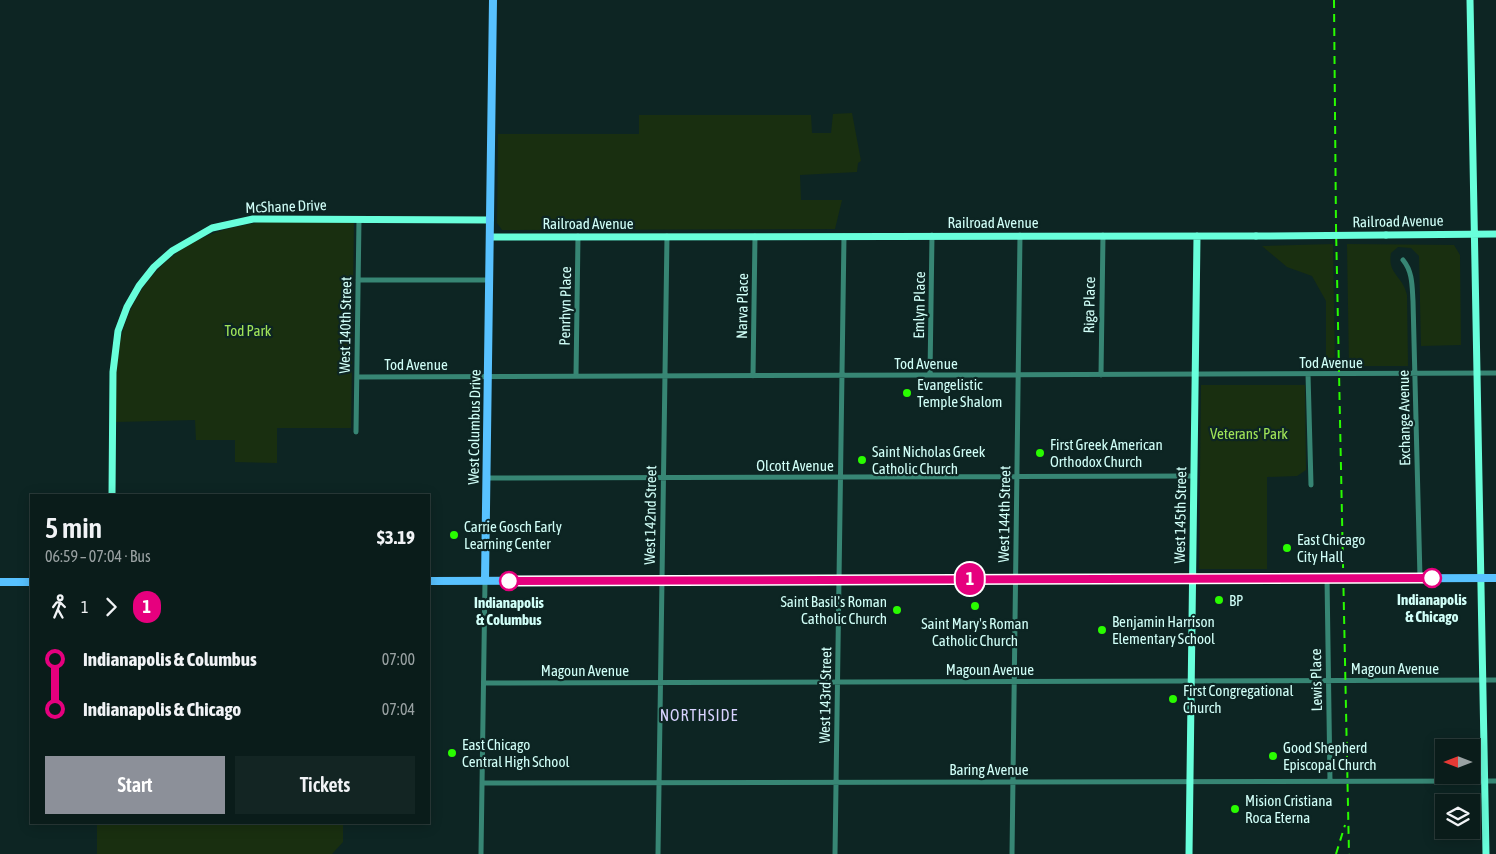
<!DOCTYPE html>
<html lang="en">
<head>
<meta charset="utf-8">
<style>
  :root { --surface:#0a1c1a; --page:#132523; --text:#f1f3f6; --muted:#99a1a2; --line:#2a3a39; --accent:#8c9099 }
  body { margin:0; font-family:"Asap Condensed",sans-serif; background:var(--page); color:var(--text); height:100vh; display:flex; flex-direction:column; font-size:19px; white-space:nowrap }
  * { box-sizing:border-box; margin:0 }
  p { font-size:16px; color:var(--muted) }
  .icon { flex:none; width:28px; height:28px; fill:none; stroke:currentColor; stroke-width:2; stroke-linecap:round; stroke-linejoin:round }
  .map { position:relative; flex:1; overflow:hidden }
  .drawer { position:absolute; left:30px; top:494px; width:400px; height:330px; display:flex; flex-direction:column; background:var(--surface); border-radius:0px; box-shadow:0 2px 12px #0003,0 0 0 1px var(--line) }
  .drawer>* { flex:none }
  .badge { padding:0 10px; border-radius:16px; font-size:18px; line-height:32px }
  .needle { width:32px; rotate:270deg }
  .tools { position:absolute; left:1435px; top:739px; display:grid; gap:10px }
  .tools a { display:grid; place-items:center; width:45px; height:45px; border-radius:0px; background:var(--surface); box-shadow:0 2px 12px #0003,0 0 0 1px var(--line); font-size:25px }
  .map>.badge { position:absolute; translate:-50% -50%; box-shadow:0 0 0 2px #fff }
  .legs { display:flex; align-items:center; gap:8px; height:55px; padding:0 15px; font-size:16px }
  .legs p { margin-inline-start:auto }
  .overview { display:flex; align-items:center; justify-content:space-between; height:85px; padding:0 15px }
  h1 { font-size:28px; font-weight:600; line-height:38px }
  .button { display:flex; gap:10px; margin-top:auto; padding:10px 15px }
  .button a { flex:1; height:58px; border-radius:0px; background:var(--accent); color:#fff; font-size:20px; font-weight:600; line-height:58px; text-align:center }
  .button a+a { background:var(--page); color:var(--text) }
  ul { padding:0 15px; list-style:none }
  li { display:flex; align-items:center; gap:18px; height:50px; font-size:19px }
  li i { display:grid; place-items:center; width:8px; height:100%; margin:0 6px; background:currentColor }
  li i::after { content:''; width:12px; height:12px; margin:-6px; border:4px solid; border-radius:50%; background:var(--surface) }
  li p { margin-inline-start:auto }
  li:first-child i { background:linear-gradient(#0000 50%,currentColor 0) }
  li:last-child i { background:linear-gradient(currentColor 50%,#0000 0) }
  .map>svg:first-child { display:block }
  .green { fill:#192f10 }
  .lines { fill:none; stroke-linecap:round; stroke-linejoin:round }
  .street { stroke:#378674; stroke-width:5 }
  .secondary { stroke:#68ffdb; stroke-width:7 }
  .primary { stroke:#58c2ff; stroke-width:8 }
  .rail { stroke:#29fc00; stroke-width:2; stroke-dasharray:8 6; stroke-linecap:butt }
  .secondary-bridge { stroke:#68ffdb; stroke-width:7 }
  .line-1-casing { stroke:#fff; stroke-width:11 }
  .line-1 { stroke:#e6007e; stroke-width:8 }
  .poi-dot { fill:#29fc00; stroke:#0d2523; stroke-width:2 }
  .stop-1-dot { fill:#fff; stroke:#e6007e; stroke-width:2.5 }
  .labels { text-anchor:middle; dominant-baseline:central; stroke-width:4.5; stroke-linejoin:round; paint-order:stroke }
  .street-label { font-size:15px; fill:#d1fff8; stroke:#0d2523 }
  .park-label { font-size:15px; fill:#a0e458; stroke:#0d2523 }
  .poi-label { font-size:15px; fill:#d1fff8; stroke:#0d2523; text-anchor:start }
  .stop-label { font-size:15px; font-weight:bold; fill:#d1fff8; stroke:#0d2523 }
  .neighbourhood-label { font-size:16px; letter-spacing:1px; fill:#d8d3ff; stroke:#0d2523 }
</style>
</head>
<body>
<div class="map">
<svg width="1496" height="854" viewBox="0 0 1496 854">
  <rect width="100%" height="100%" fill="#0d2523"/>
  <path class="green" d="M852 113 861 161 858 163 857 172 800 175 801 200H842L835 229 502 230 497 223 498 134H639V115H811L812 133H831L833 114Z
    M265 222H354L351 428H277V463L235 462V440H196L195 420 116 422C116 391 114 357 124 327 145 262 199 228 265 222Z
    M1333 244 1335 364H1331L1330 369H1326V301L1312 276 1287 267 1262 246Z
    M1347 244 1454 245 1460 255 1461 345 1421 346 1419 256 1411 248 1398 247 1391 253C1387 274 1403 276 1407 295L1408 366H1349Z
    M1201 385H1305L1306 470 1297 476 1267 477V569H1199Z
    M97 823H343V842L332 854H97Z"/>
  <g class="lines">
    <path class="street" d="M1403 260C1413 272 1412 287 1413 301L1420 578
      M358 280H489
      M1308 374 1311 485
      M930 375 932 235
      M1101 375 1103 235
      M576 376 578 236
      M753 376 755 236
      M357 377 1496 373
      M356 432 359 219
      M487 478 1194 476
      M1327 578 1330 781
      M484 683 1496 680
      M482 783 1496 781
      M481 854 485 581
      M658 854 667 236
      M835 854 844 236
      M1012 854 1020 235"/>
    <path class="secondary" d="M1470 0 1486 854
      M1386 235 1496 234
      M490 237 1256 236
      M112 495 113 372 118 331 127 307 139 286 154 267 172 251 212 228 253 219 490 220
      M1189 854 1197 236"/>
    <path class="primary" d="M429 581 1496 578
      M485 581 493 0
      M0 582H31"/>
    <path class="rail" d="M1334 0 1336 227 1349 854
      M1336 854 1345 825"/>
    <path class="secondary-bridge" d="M1256 236 1386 235"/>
  </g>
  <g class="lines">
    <defs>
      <path id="line-1" d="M509 581 1432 578"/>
    </defs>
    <use href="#line-1" class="line-1-casing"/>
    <use href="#line-1" class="line-1"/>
  </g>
  <g class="poi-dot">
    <circle cx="907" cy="393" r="5"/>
    <circle cx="1040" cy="453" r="5"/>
    <circle cx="862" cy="460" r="5"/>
    <circle cx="454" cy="535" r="5"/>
    <circle cx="1287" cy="548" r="5"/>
    <circle cx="1219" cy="600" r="5"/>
    <circle cx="975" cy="606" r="5"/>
    <circle cx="897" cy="610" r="5"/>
    <circle cx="1102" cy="630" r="5"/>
    <circle cx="1173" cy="699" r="5"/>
    <circle cx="452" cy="753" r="5"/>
    <circle cx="1273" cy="756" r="5"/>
    <circle cx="1235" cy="809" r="5"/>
  </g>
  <g class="stop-1-dot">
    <circle cx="1432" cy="578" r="9"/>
    <circle cx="509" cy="581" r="9"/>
  </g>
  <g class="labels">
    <g class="street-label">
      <text transform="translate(286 206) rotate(-2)">McShane Drive</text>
      <text transform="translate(1398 221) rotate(-1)">Railroad Avenue</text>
      <text x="993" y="222">Railroad Avenue</text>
      <text x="588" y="223">Railroad Avenue</text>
      <text transform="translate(919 305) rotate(-89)">Emlyn Place</text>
      <text transform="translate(1089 305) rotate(-89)">Riga Place</text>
      <text transform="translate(565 306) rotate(-89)">Penrhyn Place</text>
      <text transform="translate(742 306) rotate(-89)">Narva Place</text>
      <text transform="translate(345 325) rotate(-89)">West 140th Street</text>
      <text x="1331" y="362">Tod Avenue</text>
      <text x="926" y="363">Tod Avenue</text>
      <text x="416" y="364">Tod Avenue</text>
      <text transform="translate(1404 418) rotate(-91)">Exchange Avenue</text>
      <text transform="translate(474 427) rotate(-89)">West Columbus Drive</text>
      <text x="795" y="465">Olcott Avenue</text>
      <text transform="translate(1004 514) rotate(-89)">West 144th Street</text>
      <text transform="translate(650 515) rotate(-89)">West 142nd Street</text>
      <text transform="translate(1180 515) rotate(-89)">West 145th Street</text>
      <text x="1395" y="668">Magoun Avenue</text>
      <text x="990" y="669">Magoun Avenue</text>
      <text x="585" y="670">Magoun Avenue</text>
      <text transform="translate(1316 680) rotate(-91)">Lewis Place</text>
      <text transform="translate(825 695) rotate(-89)">West 143rd Street</text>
      <text x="989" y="769">Baring Avenue</text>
    </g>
    <g class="park-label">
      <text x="248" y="330">Tod Park</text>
      <text x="1249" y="433">Veterans' Park</text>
    </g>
    <g class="poi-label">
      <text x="917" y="384">Evangelistic<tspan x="917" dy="17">Temple Shalom</tspan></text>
      <text x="1050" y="444">First Greek American<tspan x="1050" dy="17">Orthodox Church</tspan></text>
      <text x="872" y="451">Saint Nicholas Greek<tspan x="872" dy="17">Catholic Church</tspan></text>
      <text x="464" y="526">Carrie Gosch Early<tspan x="464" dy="17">Learning Center</tspan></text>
      <text x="1297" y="539">East Chicago<tspan x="1297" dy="17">City Hall</tspan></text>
      <text x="1229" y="600">BP</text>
      <text x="887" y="601" text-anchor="end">Saint Basil's Roman<tspan x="887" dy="17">Catholic Church</tspan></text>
      <text x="1112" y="621">Benjamin Harrison<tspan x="1112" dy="17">Elementary School</tspan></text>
      <text x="975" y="623" text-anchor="middle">Saint Mary's Roman<tspan x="975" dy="17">Catholic Church</tspan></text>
      <text x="1183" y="690">First Congregational<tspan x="1183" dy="17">Church</tspan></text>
      <text x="462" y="744">East Chicago<tspan x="462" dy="17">Central High School</tspan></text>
      <text x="1283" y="747">Good Shepherd<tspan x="1283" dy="17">Episcopal Church</tspan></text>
      <text x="1245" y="800">Mision Cristiana<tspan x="1245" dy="17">Roca Eterna</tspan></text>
    </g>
    <g class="stop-label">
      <text x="1432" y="599">Indianapolis<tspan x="1432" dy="17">&amp; Chicago</tspan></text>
      <text x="509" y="602">Indianapolis<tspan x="509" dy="17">&amp; Columbus</tspan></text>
    </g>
    <g class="neighbourhood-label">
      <text x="699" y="715">NORTHSIDE</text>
    </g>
  </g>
</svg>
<div class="tools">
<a><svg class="needle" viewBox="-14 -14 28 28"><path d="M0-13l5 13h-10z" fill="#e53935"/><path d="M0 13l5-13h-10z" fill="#99a1a2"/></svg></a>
<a><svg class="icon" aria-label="layers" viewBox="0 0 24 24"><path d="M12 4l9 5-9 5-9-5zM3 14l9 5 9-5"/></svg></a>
</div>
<b class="badge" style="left:970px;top:579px;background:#e6007e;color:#fff">1</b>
<section class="drawer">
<div class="overview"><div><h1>5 min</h1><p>06:59 – 07:04 · Bus</p></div><b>$3.19</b></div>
<div class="legs"><svg class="icon" aria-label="walk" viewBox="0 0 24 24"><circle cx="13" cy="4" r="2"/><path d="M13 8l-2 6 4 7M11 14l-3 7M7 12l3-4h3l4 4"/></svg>1<svg class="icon" aria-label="forward" viewBox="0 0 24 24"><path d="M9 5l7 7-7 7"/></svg><b class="badge" style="background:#e6007e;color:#fff">1</b></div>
<ul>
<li><i style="color:#e6007e"></i><b>Indianapolis &amp; Columbus</b><p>07:00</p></li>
<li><i style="color:#e6007e"></i><b>Indianapolis &amp; Chicago</b><p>07:04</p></li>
</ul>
<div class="button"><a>Start</a><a>Tickets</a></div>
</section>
</div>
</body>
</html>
